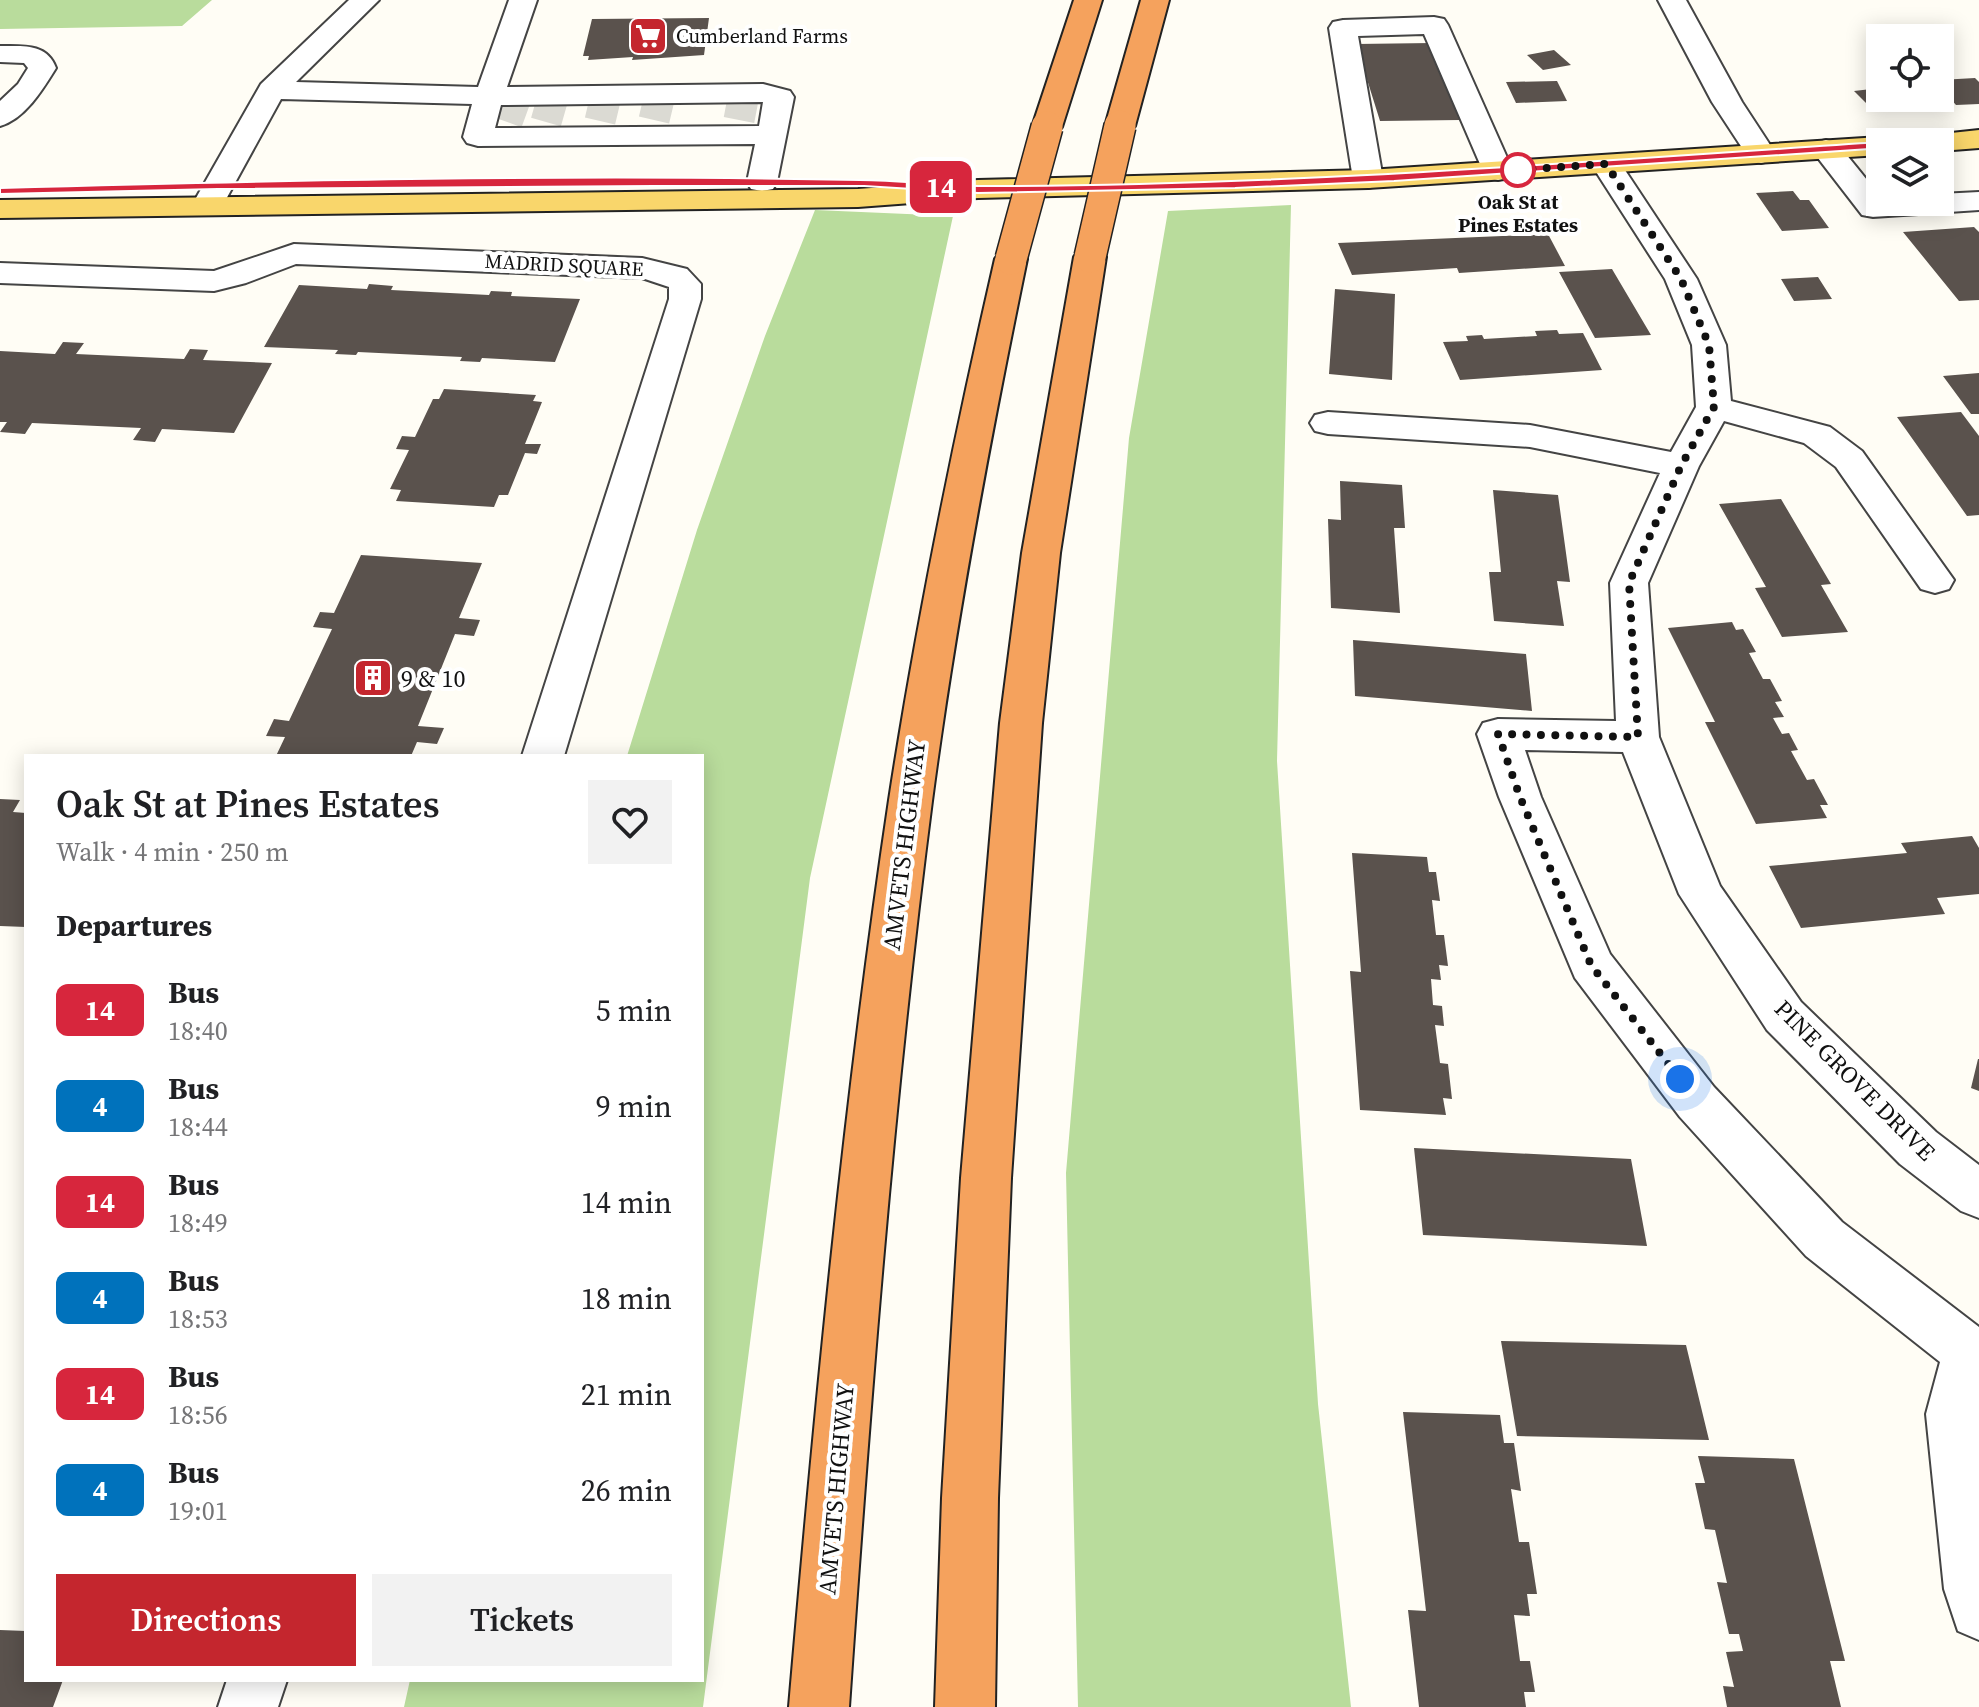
<!DOCTYPE html>
<html lang="en">
<head>
<meta charset="utf-8">
<style>
  :root { --surface:#fff; --page:#f2f2f2; --text:#202124; --muted:#757577; --accent:#c4262e }
  body { margin:0; font-family:"Source Serif 4",serif; background:var(--page); color:var(--text); height:100vh; display:flex; flex-direction:column; font-size:30px; white-space:nowrap }
  * { box-sizing:border-box; margin:0 }
  p { font-size:26px; color:var(--muted) }
  .icon { flex:none; width:44px; height:44px; fill:none; stroke:currentColor; stroke-width:2; stroke-linecap:round; stroke-linejoin:round }
  .map { position:relative; flex:1; overflow:hidden }
  .details { position:absolute; left:24px; top:754px; width:680px; height:928px; display:flex; flex-direction:column; background:var(--surface); border-radius:0px; box-shadow:0 4px 20px #0003 }
  .details>* { flex:none }
  .badge { padding:0 16px; border-radius:12px; font-size:28px; line-height:52px }
  .controls { position:absolute; left:1866px; top:24px; display:grid; gap:16px }
  .controls a { display:grid; place-items:center; width:88px; height:88px; border-radius:0px; background:var(--surface); box-shadow:0 4px 20px #0003; font-size:40px }
  .you { position:absolute; width:40px; height:40px; margin:-20px; border:6px solid #fff; border-radius:50%; background:#1a73e8; box-shadow:0 0 0 12px #1a73e833 }
  .map>.badge { position:absolute; translate:-50% -50%; box-shadow:0 0 0 4px #fff }
  h2 { padding:0 32px; font-size:30px; line-height:72px }
  .round { display:grid; place-items:center; flex:none; width:84px; height:84px; border-radius:0px; background:var(--page) }
  .overview { display:flex; align-items:center; justify-content:space-between; height:136px; padding:0 32px }
  h1 { font-size:38px; font-weight:600; line-height:60px }
  .primary-button { display:flex; gap:16px; margin-top:auto; padding:16px 32px }
  .primary-button a { flex:1; height:92px; border-radius:0px; background:var(--accent); color:#fff; font-size:32px; font-weight:600; line-height:92px; text-align:center }
  .primary-button a+a { background:var(--page); color:var(--text) }
  ul { padding:0; list-style:none }
  li { display:flex; align-items:center; gap:24px; height:96px; padding:0 32px }
  li div { flex:1 }
  li b { display:block; font-size:30px }
  li em { font-style:normal }
  li .badge { min-width:88px; font-weight:700; text-align:center }
  .map>svg:first-child { display:block }
  .forest { fill:#b9dc9c }
  .building { fill:#5a524d }
  .lines { fill:none; stroke-linecap:round; stroke-linejoin:round }
  .minor-tunnel { stroke:#dbdad3; stroke-width:31; stroke-dasharray:31 15; stroke-linecap:butt }
  .minor-casing { stroke:#444; stroke-width:4 }
  .major-casing { stroke:#222; stroke-width:4 }
  .highway-casing { stroke:#222; stroke-width:4 }
  .minor { fill:#fff; fill-rule:evenodd }
  .major { fill:#f9d66b; fill-rule:evenodd }
  .highway { fill:#f5a25d; fill-rule:evenodd }
  .highway-bridge-casing { stroke:#222; stroke-width:34; stroke-linecap:butt }
  .highway-bridge { stroke:#f5a25d; stroke-width:31 }
  .line { fill:#d7263d; stroke:#fff; stroke-width:2 }
  .walk { stroke:#111; stroke-width:8; stroke-dasharray:0 14.4 }
  .stop-dot { fill:#fff; stroke:#d7263d; stroke-width:4 }
  .labels { text-anchor:middle; dominant-baseline:central; stroke-width:8; stroke-linejoin:round; paint-order:stroke }
  .far-poi-label { font-size:20px; fill:#111; stroke:#fff; text-anchor:start }
  .far-stop-label { font-size:20px; font-weight:bold; fill:#111; stroke:#fff }
  .far-street-label { font-size:20px; fill:#111; stroke:#fff }
  .poi-label { font-size:24px; fill:#111; stroke:#fff; text-anchor:start }
  .street-label { font-size:24px; fill:#111; stroke:#fff }
</style>
</head>
<body>
<div class="map">
<svg width="1979" height="1707" viewBox="0 0 1979 1707">
  <rect width="100%" height="100%" fill="#fffdf5"/>
  <path class="forest" d="M0 0H212L182 26 0 29Z
    M1291 205 1277 761 1318 1404 1351 1707H1078L1066 1173 1129 438 1168 211Z
    M815 210 953 216 810 878 703 1707H404L410 1680H702V756H627L697 530 765 336Z"/>
  <path class="building" d="M709 18 704 55 632 60 633 57 588 60 589 56H583L592 19Z
    M1432 43 1460 120 1380 121 1356 44Z
    M1554 50 1571 65 1543 70 1527 55Z
    M1975 78 1979 82V104L1956 105 1940 87V80Z
    M1557 81 1567 101 1516 103 1506 82Z
    M1880 88V98H1898L1907 107 1873 110 1854 91Z
    M1793 191 1800 200H1809L1829 228 1782 231 1756 193Z
    M1974 227 1979 232V300L1959 301 1903 232Z
    M1548 234 1565 266 1459 273 1457 268 1352 275 1338 243Z
    M1612 269 1651 335 1595 338 1559 272Z
    M1818 277 1832 299 1794 301 1781 279Z
    M369 284 393 286 391 290 489 295 491 291 512 292 511 296 580 299 555 362 482 358 480 362 460 361 462 357 358 352 356 355 335 354 338 350 264 347 299 285 367 289Z
    M1335 289 1395 294 1392 380 1329 374Z
    M1557 330 1559 334 1583 333 1602 370 1460 380 1443 342 1468 341 1466 336 1482 335 1484 339 1537 336 1535 331Z
    M63 342 84 343 76 354 184 359 190 349 208 350 203 360 272 363 234 433 162 429 155 442 133 440 141 428 32 423 25 434 0 432 7 422H0V351L55 354Z
    M1979 373V414H1971L1943 376Z
    M444 389 536 395 533 401 542 402 525 444H541L537 454 525 453 508 495H499L494 507 396 501 401 490 390 489 409 450 396 449 402 436 415 437 433 399H439Z
    M1961 412 1979 436V515L1967 516 1897 417Z
    M1340 481 1402 485 1405 528H1394L1400 613 1331 608 1328 519 1341 520Z
    M1493 490 1558 495 1570 582 1557 581 1564 626 1494 621 1489 572H1501Z
    M1781 499 1831 584 1821 585 1848 632 1782 637 1755 588 1766 587 1719 504Z
    M361 555 482 563 459 618 480 620 474 636 455 634 418 726 444 728 437 744 417 742 411 756H276L285 737 266 736 274 719 289 721 332 629 313 627 320 612 334 613Z
    M1732 622 1736 630 1743 629 1756 652 1749 653 1763 679H1770L1782 701 1775 702 1784 717 1773 718 1782 734 1789 733 1798 750 1791 751 1807 780 1814 779 1828 805H1820L1827 818 1756 824 1705 722H1715L1668 628Z
    M1353 640 1526 654 1532 711 1355 696Z
    M0 799 20 800 13 812 26 813V927L0 926Z
    M1972 836 1979 848V894L1937 898 1945 914 1801 928 1769 866 1907 853 1901 843Z
    M1352 853 1427 857 1429 872H1436L1440 901 1432 900 1436 935H1444L1448 966 1439 965 1441 980 1431 979 1433 1005 1442 1006 1444 1026 1435 1025 1440 1063 1448 1064 1452 1099 1443 1098 1446 1115 1360 1110 1350 971 1361 972Z
    M1978 1059H1979V1091L1971 1088Z
    M1414 1148 1631 1159 1647 1246 1423 1235Z
    M1501 1341 1686 1345 1709 1440 1517 1436Z
    M1403 1412 1500 1415 1504 1443H1514L1521 1491 1511 1489 1519 1542H1529L1537 1594H1527L1530 1616 1514 1615 1520 1661H1530L1535 1692H1524L1526 1707H1419L1408 1610 1426 1611Z
    M1698 1456 1794 1459 1845 1661H1830L1841 1707H1727L1723 1686 1734 1687 1726 1652 1743 1651 1739 1634H1729L1717 1582 1727 1583 1715 1530 1705 1529 1695 1483H1705Z
    M0 1630 26 1631V1680H63L53 1707H0Z"/>
  <g class="lines">
    <path class="minor-tunnel" d="M654 120 659 99
      M739 120 743 99
      M600 121 605 100
      M507 122 515 100
      M546 122 552 101"/>
    <defs>
      <path id="minor" d="M349 0H379L296 82 478 87 509 0H537L507 87 763 84 790 91 794 97 777 182 773 189 762 191 751 189 747 182 755 144 478 146 467 143 463 137 472 104 281 99 219 212 208 214 197 212 192 205 261 84ZM763 102 759 126 495 128 501 105Z
        M1658 0H1686L1742 102 1776 154 1772 160 1761 163 1750 160 1712 102Z
        M1434 17 1444 19 1448 25 1513 171 1509 177 1498 180 1487 177 1483 171 1424 34 1358 36 1383 179 1379 185 1368 188 1357 185 1353 179 1329 28 1333 22 1343 20Z
        M0 46C23 46 47 43 56 68 43 89 25 119 0 126V101L18 84 28 68 24 63 0 62Z
        M1826 140 1837 143 1880 196V202H1940V194L1979 192V210L1873 217 1862 215 1811 149 1815 143Z
        M1606 155 1617 158 1697 279 1726 345 1731 401 1830 427 1862 451 1954 580 1949 589 1935 593 1921 589 1836 467 1804 443 1724 421 1699 466 1648 583 1659 737 1720 886 1801 1002 1936 1132 1979 1165V1218L1961 1211 1900 1164 1767 1030 1679 894 1623 752 1525 750 1541 797 1610 954 1714 1087 1842 1222 1979 1327V1640L1958 1631 1944 1589 1926 1414 1940 1362 1806 1256 1680 1117 1575 978 1499 797 1477 734 1483 723 1498 719 1616 721 1610 583 1660 473 1530 447 1328 434 1315 431 1310 423 1315 415 1328 412 1530 425 1671 452 1696 407 1692 345 1665 279 1591 164 1595 158Z
        M294 244 642 258 687 269 701 284V299L564 756H522L669 299V287L642 278 296 264 246 283 214 291 0 283V263L214 271Z
        M227 1680H287L278 1707H218Z"/>
      <path id="major" d="M1979 130V148L1940 151V142H1919L1923 136Z
        M1880 137 1892 142H1880V155L1368 188 978 198 858 207 0 218V200L858 189 978 180 1368 170Z"/>
      <path id="highway" d="M1074 0H1102L1062 127 1057 133 1047 136 1037 133 1032 127Z
        M1141 0H1169L1135 126 1130 132 1120 135 1110 132 1105 126Z
        M1090 247 1101 250 1106 257 1060 553 1042 723 1011 1178 998 1498 995 1707H935L942 1498 961 1178 1000 723 1022 553 1074 257 1079 250Z
        M1011 249 1022 252 1027 259C990 439 956 619 932 801 893 1102 870 1404 849 1707H789C815 1404 844 1101 889 800 917 618 954 438 995 259L1000 252Z"/>
    </defs>
    <use href="#minor" class="minor-casing"/>
    <use href="#major" class="major-casing"/>
    <use href="#highway" class="highway-casing"/>
    <use href="#minor" class="minor"/>
    <use href="#major" class="major"/>
    <use href="#highway" class="highway"/>
    <defs>
      <path id="highway-bridge" d="M1090 257 1120 126
        M1011 259 1047 127"/>
    </defs>
    <use href="#highway-bridge" class="highway-bridge-casing"/>
    <use href="#highway-bridge" class="highway-bridge"/>
  </g>
  <path class="line" d="M1880 142 1885 146 1884 148 1394 181 1235 188 978 193 864 186H654L218 189 0 194V188C286 180 574 174 860 180 901 180 942 186 983 186 1283 186 1581 162 1880 142Z"/>
  <g class="lines">
    <path class="walk" d="M1518 170 1606 164 1681 279 1709 345 1714 407 1681 466 1629 583 1638 737 1498 734 1520 797 1591 965 1680 1079"/>
  </g>
  <defs>
    <symbol id="supermarket-square" viewBox="-11 -11 22 22"><rect x="-9" y="-9" width="18" height="18" rx="4" fill="#c4262e" stroke="#fff"/><path d="M-6-5.5h2.5l.6 2H6L4.5 2H-2.5L-4.4-4H-6ZM-1.5 3.2a1.3 1.3 0 1 0 .1 0ZM3 3.2a1.3 1.3 0 1 0 .1 0Z" fill="#fff"/></symbol>
    <symbol id="building-square" viewBox="-11 -11 22 22"><rect x="-9" y="-9" width="18" height="18" rx="4" fill="#c4262e" stroke="#fff"/><path d="M-4-6H4V6H1V3H-1V6H-4ZM-2.5-4.3h1.7v1.8h-1.7ZM.8-4.3h1.7v1.8H.8ZM-2.5-1h1.7V.8h-1.7ZM.8-1h1.7V.8H.8Z" fill="#fff"/></symbol>
  </defs>
  <g fill-rule="evenodd">
    <use href="#supermarket-square" x="626" y="14" width="44" height="44"/>
    <use href="#building-square" x="351" y="656" width="44" height="44"/>
  </g>
  <circle class="stop-dot" cx="1518" cy="170" r="16"/>
  <g class="labels">
    <g class="far-poi-label">
      <text x="676" y="36">Cumberland Farms</text>
    </g>
    <g class="far-stop-label">
      <text x="1518" y="202">Oak St at<tspan x="1518" dy="23">Pines Estates</tspan></text>
    </g>
    <g class="far-street-label">
      <text transform="translate(564 265) rotate(3)">MADRID SQUARE</text>
    </g>
    <g class="poi-label">
      <text x="401" y="678">9 &amp; 10</text>
    </g>
    <g class="street-label">
      <text transform="translate(904 845) rotate(-83)">AMVETS HIGHWAY</text>
      <text transform="translate(1855 1080) rotate(45)">PINE GROVE DRIVE</text>
      <text transform="translate(836 1489) rotate(-85)">AMVETS HIGHWAY</text>
    </g>
  </g>
</svg>
<div class="controls">
<a><svg class="icon" aria-label="locate" viewBox="0 0 24 24"><circle cx="12" cy="12" r="6"/><path d="M12 2v4M12 18v4M2 12h4M18 12h4"/></svg></a>
<a><svg class="icon" aria-label="layers" viewBox="0 0 24 24"><path d="M12 4l9 5-9 5-9-5zM3 14l9 5 9-5"/></svg></a>
</div>
<div class="you" style="left:1680px;top:1079px"></div>
<b class="badge" style="left:941px;top:187px;background:#d7263d;color:#fff">14</b>
<section class="details">
<div class="overview"><div><h1>Oak St at Pines Estates</h1><p>Walk · 4 min · 250 m</p></div><a class="round"><svg class="icon" aria-label="heart" viewBox="0 0 24 24"><path d="M12 20l-8-8c-3-5 5-10 8-4 3-6 11-1 8 4z"/></svg></a></div>
<h2>Departures</h2>
<ul>
<li><span class="badge" style="background:#d7263d;color:#fff">14</span><div><b>Bus</b><p>18:40</p></div><em>5 min</em></li>
<li><span class="badge" style="background:#0072bc;color:#fff">4</span><div><b>Bus</b><p>18:44</p></div><em>9 min</em></li>
<li><span class="badge" style="background:#d7263d;color:#fff">14</span><div><b>Bus</b><p>18:49</p></div><em>14 min</em></li>
<li><span class="badge" style="background:#0072bc;color:#fff">4</span><div><b>Bus</b><p>18:53</p></div><em>18 min</em></li>
<li><span class="badge" style="background:#d7263d;color:#fff">14</span><div><b>Bus</b><p>18:56</p></div><em>21 min</em></li>
<li><span class="badge" style="background:#0072bc;color:#fff">4</span><div><b>Bus</b><p>19:01</p></div><em>26 min</em></li>
</ul>
<div class="primary-button"><a>Directions</a><a>Tickets</a></div>
</section>
</div>
</body>
</html>
